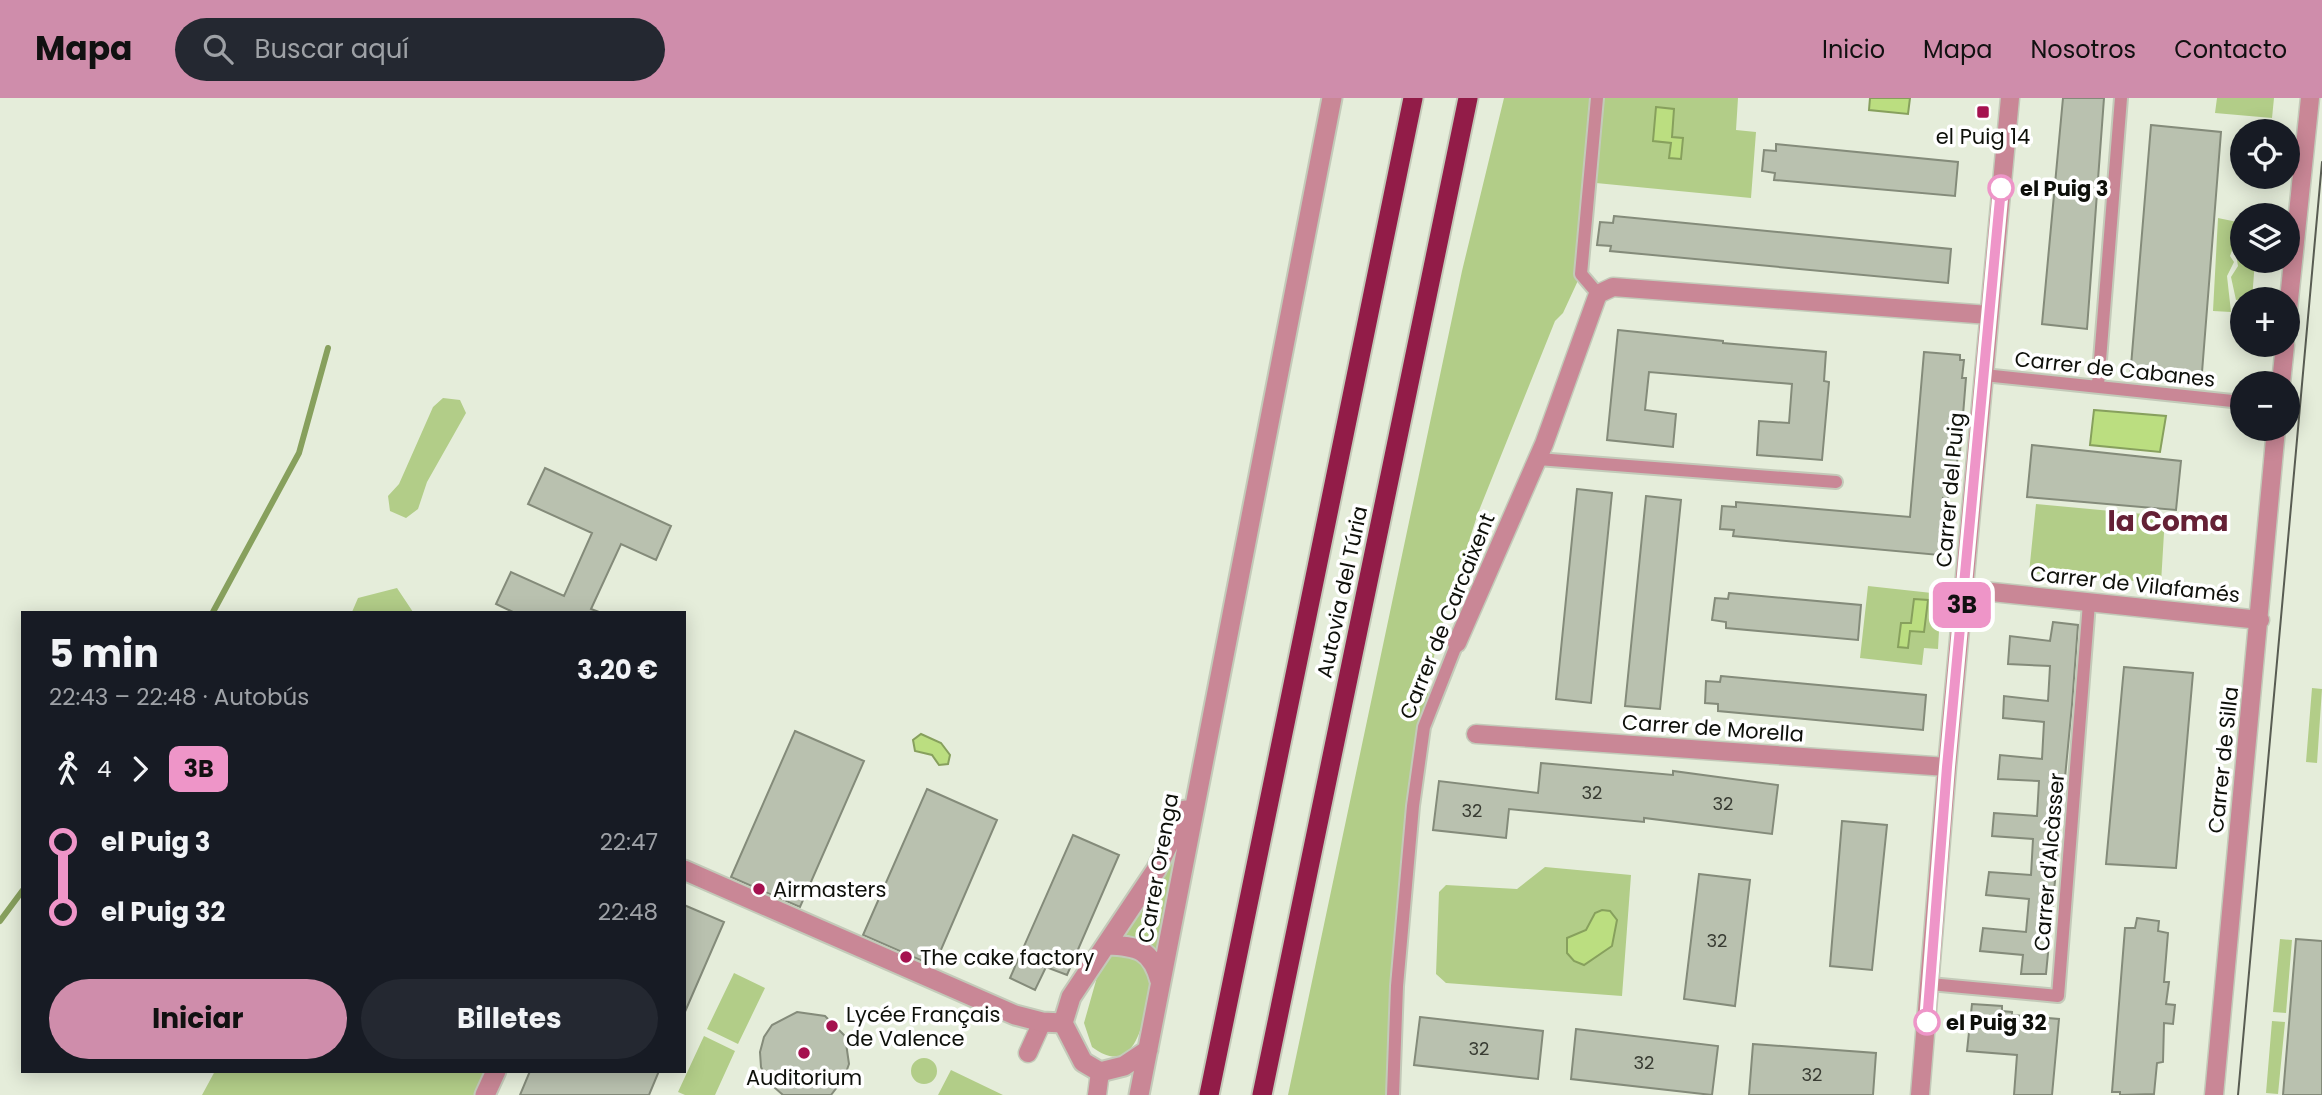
<!DOCTYPE html>
<html lang="es">
<head>
<meta charset="utf-8">
<style>
  :root { --surface:#171b24; --page:#242831; --text:#f1f3f6; --muted:#9ea1a6; --accent:#cf8dab }
  body { margin:0; font-family:Poppins,sans-serif; background:var(--page); color:var(--text); height:100vh; display:flex; flex-direction:column; font-size:26px; white-space:nowrap }
  * { box-sizing:border-box; margin:0 }
  p { font-size:23px; color:var(--muted) }
  .icon { flex:none; width:38px; height:38px; fill:none; stroke:currentColor; stroke-width:2; stroke-linecap:round; stroke-linejoin:round }
  .map { position:relative; flex:1; overflow:hidden }
  .details { position:absolute; left:21px; top:513px; width:665px; height:462px; display:flex; flex-direction:column; background:var(--surface); border-radius:0px; box-shadow:0 4px 18px #0003 }
  .details>* { flex:none }
  .badge { padding:0 14px; border-radius:10px; font-size:24px; line-height:46px }
  .controls { position:absolute; left:2230px; top:21px; display:grid; gap:14px }
  .controls a { display:grid; place-items:center; width:70px; height:70px; border-radius:50%; background:var(--surface); box-shadow:0 4px 18px #0003; font-size:35px }
  .map>.badge { position:absolute; translate:-50% -50%; box-shadow:0 0 0 4px #fff }
  .legs { display:flex; align-items:center; gap:10px; height:77px; padding:0 28px; font-size:23px }
  .legs p { margin-inline-start:auto }
  .head { display:flex; align-items:center; justify-content:space-between; height:119px; padding:0 28px }
  h1 { font-size:38px; font-weight:700; line-height:52px }
  .cta { display:flex; gap:14px; margin-top:auto; padding:14px 28px }
  .cta a { flex:1; height:80px; border-radius:42px; background:var(--accent); color:#111; font-size:28px; font-weight:700; line-height:80px; text-align:center }
  .cta a+a { background:var(--page); color:var(--text) }
  ul { padding:0 28px; list-style:none }
  li { display:flex; align-items:center; gap:24px; height:70px; font-size:26px }
  li i { display:grid; place-items:center; width:10px; height:100%; margin:0 9px; background:currentColor }
  li i::after { content:''; width:18px; height:18px; margin:-9px; border:5px solid; border-radius:50%; background:var(--surface) }
  li p { margin-inline-start:auto }
  li:first-child i { background:linear-gradient(#0000 50%,currentColor 0) }
  li:last-child i { background:linear-gradient(currentColor 50%,#0000 0) }
  header { display:flex; align-items:center; gap:42px; box-sizing:border-box; height:98px; padding:0 35px; background:var(--accent); color:#111 }
  header strong { font-size:33px }
  nav { display:flex; gap:38px; margin-inline-start:auto; font-size:24px }
  .search { width:490px; height:63px; background:var(--page); display:flex; align-items:center; gap:18px; box-sizing:border-box; padding:0 24px; border-radius:38px; color:var(--muted); font-size:26px }
  .map>svg:first-child { display:block }
  .green { fill:#b2cd88 }
  .water { fill:#bbde80; stroke:#87a05d; stroke-width:2 }
  .lines { fill:none; stroke-linecap:round; stroke-linejoin:round }
  .stream { stroke:#87a05d; stroke-width:6 }
  .building { fill:#b9c1af; stroke:#848b7a; stroke-width:2 }
  .pedestrian-casing { stroke:#c3cab9; stroke-width:16 }
  .minor-casing { stroke:#c3cab9; stroke-width:21 }
  .tertiary-casing { stroke:#c3cab9; stroke-width:23 }
  .trunk-casing { stroke:#c3cab9; stroke-width:23 }
  .pedestrian { stroke:#c98796; stroke-width:12 }
  .minor { stroke:#c98796; stroke-width:18 }
  .tertiary { stroke:#c98796; stroke-width:19 }
  .trunk { stroke:#921c48; stroke-width:19 }
  .tram { stroke:#585c52; stroke-width:2 }
  .line-1-casing { stroke:#fff; stroke-width:16 }
  .line-1 { stroke:#ee95c8; stroke-width:10 }
  .poi-dot { fill:#a5114f; stroke:#fff; stroke-width:2.5 }
  .stop-1-dot { fill:#fff; stroke:#ee95c8; stroke-width:3.5 }
  .labels { text-anchor:middle; dominant-baseline:central; stroke-width:7; stroke-linejoin:round; paint-order:stroke }
  .number-label { font-size:18px; fill:#393c33 }
  .poi-label { font-size:21px; fill:#0e100a; stroke:#fff; text-anchor:start }
  .stop-label { font-size:21px; font-weight:bold; fill:#0e100a; stroke:#fff; text-anchor:start }
  .street-label { font-size:21px; fill:#0e100a; stroke:#fff }
  .district-label { font-size:28px; font-weight:bold; fill:#652136; stroke:#fff }
</style>
</head>
<body>
<header>
<strong>Mapa</strong>
<div class="search"><svg class="icon" aria-label="search" viewBox="0 0 24 24"><circle cx="10" cy="10" r="6"/><path d="M15 15l6 6"/></svg>Buscar aquí</div>
<nav><a>Inicio</a><a>Mapa</a><a>Nosotros</a><a>Contacto</a></nav>
</header>
<div class="map">
<svg width="2322" height="997" viewBox="0 0 2322 997">
  <rect width="100%" height="100%" fill="#e5edda"/>
  <path class="green" d="M1504 0H1593L1587 163 1563 215 1555 223 1478 415 1436 546 1417 667 1397 997H1288L1462 173Z
    M1602 0H1738L1736 32 1756 34 1751 100 1596 85Z
    M2217 0H2274L2272 20 2215 15Z
    M2218 120 2242 125 2230 158 2234 164 2227 178 2231 214 2213 213Z
    M2242 146V163H2255L2252 201 2236 202 2231 179 2238 168 2236 156Z
    M443 300 460 302 466 315 427 384 418 411 406 420 390 413 388 398 399 386 433 309Z
    M2036 406 2165 418 2161 485 2029 475Z
    M1868 488 1941 496 1938 551 1924 550 1922 567 1860 560Z
    M397 490 413 514H352L358 500Z
    M2312 590 2322 591 2317 665 2306 664Z
    M1178 741 1157 850 1155 852 1141 842 1124 836Z
    M1545 769 1631 777 1622 898 1446 885 1436 876 1439 794 1446 787 1517 791Z
    M2280 841 2292 842 2286 915 2273 914Z
    M1115 855 1138 859 1152 877C1146 906 1141 986 1092 949L1084 925 1101 865Z
    M734 875 765 890 738 946 707 931Z
    M2272 923 2285 924 2278 996 2266 995Z
    M704 938 735 953 715 997H685L678 994Z
    M911 973a13 13 0 1 1 26 0a13 13 0 1 1-26 0Z
    M951 972 1003 997H938Z
    M215 973H492L481 997H202Z"/>
  <path class="water" d="M1870 0H1910L1908 16 1869 12Z
    M1656 9 1674 11 1672 39 1683 40 1681 61 1669 60 1671 45 1653 43Z
    M2094 312 2166 318 2160 354 2090 347Z
    M1914 501 1928 502 1924 534 1910 533 1908 550 1898 549 1901 525H1911Z
    M921 636 941 645 950 657 948 666 939 667 932 657 915 653 913 642Z
    M1602 812 1610 813 1617 822 1612 848 1584 867 1574 863 1567 855V840L1586 832 1595 815Z"/>
  <g class="lines">
    <path class="stream" d="M213 514 299 355 328 250
      M0 823 23 792"/>
  </g>
  <path class="building" d="M2063 0H2104L2087 231 2042 226Z
    M2151 27 2221 34 2201 287 2130 280Z
    M1776 46 1958 64 1955 98 1774 82 1775 75 1762 73 1764 52 1776 53Z
    M1614 118 1951 151 1948 185 1610 153 1611 148 1597 147 1600 124 1613 125Z
    M1618 232 1723 243V245L1826 254 1824 283 1829 284 1822 362 1757 357 1759 323 1789 325 1792 286 1649 274 1645 312 1676 316 1673 349 1607 342Z
    M1924 254 1960 257V262H1964L1962 280H1966L1960 354H1958L1955 388 1949 387 1948 401 1943 400 1939 457 1733 438 1734 432 1720 431 1722 408 1736 409V404L1910 419Z
    M2032 347 2181 363 2176 412 2027 399Z
    M545 370 671 428 656 462 621 446 591 511 599 514H513L496 506 511 474 564 498 592 435 528 406Z
    M1577 391 1612 395 1591 605 1556 601Z
    M1646 398 1681 402 1660 611 1625 608Z
    M1729 495 1861 507 1858 542 1726 530V524L1712 522 1715 500 1728 501Z
    M2053 524 2078 527 2072 607 2046 876H2021L2023 857 1980 853 1983 830 2026 834 2029 801 1986 797 1989 774 2031 777 2033 741 1992 738 1994 715 2037 718 2039 683 1998 681 2000 657 2042 661 2044 624 2003 620 2004 598 2048 603 2050 568 2008 566 2010 538 2050 543Z
    M2124 569 2193 575 2176 770 2106 766Z
    M1721 578 1926 597 1923 632 1718 613V606L1705 605 1706 583 1720 584Z
    M795 633 864 663 800 809 731 779Z
    M1541 665 1673 677V673L1778 687 1772 736 1644 720V724L1509 711 1506 740 1433 732 1439 683 1538 695Z
    M927 691 997 722 934 868 863 837Z
    M1842 723 1887 727 1872 872 1830 868Z
    M1073 737 1119 757 1067 877 1046 869 1035 892 1010 880Z
    M1699 776 1750 782 1735 908 1684 901Z
    M684 807 724 824 684 916Z
    M2137 820 2159 823 2158 833 2168 835 2164 884H2169L2166 906 2175 907 2173 926 2164 925 2163 964 2157 965 2154 996 2120 997V994H2112L2125 830H2135Z
    M2296 841 2322 843V997H2283Z
    M1972 906 2002 908V913L2012 914V917L2059 921 2052 997H2014L2017 957 1967 953Z
    M797 914 825 918 845 938 849 966 844 980 831 997H783L767 983 761 969 760 954 764 939 772 927Z
    M1420 919 1543 933 1538 981 1414 967Z
    M1576 931 1718 948 1712 997 1571 981Z
    M1753 946 1876 955 1873 997H1749Z
    M530 973H659L649 997H520Z"/>
  <g class="lines">
    <defs>
      <path id="pedestrian" d="M1597 0 1581 176 1598 196
        M1984 277 2242 304
        M2098 287 2121 0
        M1538 361 1836 384
        M1930 886 2058 898 2089 505
        M1393 997 1397 888 1413 708 1424 629 1457 545"/>
      <path id="minor" d="M2287 221 2310 0
        M2281 285 2285 247
        M1963 491 2260 522
        M1457 545 1544 346 1598 196 1613 189 1989 217
        M1476 636 1947 669
        M1028 955 1042 924
        M1097 997 1100 974
        M1920 997 1947 669 2010 0
        M2214 997 2276 331"/>
      <path id="tertiary" d="M684 772 1015 917 1042 924 1063 925
        M1107 847C1138 848 1152 852 1160 883
        M1063 925 1071 899 1156 772 1185 712
        M1063 925 1083 964 1100 974 1124 968 1148 952
        M485 997 496 973
        M1139 997 1332 0"/>
      <path id="trunk" d="M1209 997 1413 0
        M1262 997 1468 0"/>
    </defs>
    <use href="#pedestrian" class="pedestrian-casing"/>
    <use href="#minor" class="minor-casing"/>
    <use href="#tertiary" class="tertiary-casing"/>
    <use href="#trunk" class="trunk-casing"/>
    <use href="#pedestrian" class="pedestrian"/>
    <use href="#minor" class="minor"/>
    <use href="#tertiary" class="tertiary"/>
    <use href="#trunk" class="trunk"/>
    <path class="tram" d="M2238 997 2322 64"/>
  </g>
  <g class="lines">
    <defs>
      <path id="line-1" d="M1927 924 1947 669 2001 90"/>
    </defs>
    <use href="#line-1" class="line-1-casing"/>
    <use href="#line-1" class="line-1"/>
  </g>
  <g class="poi-dot">
    <rect x="1976" y="7" width="14" height="14" rx="3.5"/>
    <circle cx="759" cy="791" r="7"/>
    <circle cx="906" cy="859" r="7"/>
    <circle cx="832" cy="928" r="7"/>
    <circle cx="804" cy="955" r="7"/>
  </g>
  <g class="stop-1-dot">
    <circle cx="2001" cy="90" r="12"/>
    <circle cx="1927" cy="924" r="12"/>
  </g>
  <g class="labels">
    <g class="number-label">
      <text x="1592" y="694">32</text>
      <text x="1723" y="705">32</text>
      <text x="1472" y="712">32</text>
      <text x="1717" y="842">32</text>
      <text x="1479" y="950">32</text>
      <text x="1644" y="964">32</text>
      <text x="1812" y="976">32</text>
    </g>
    <g class="poi-label">
      <text x="1983" y="38" text-anchor="middle">el Puig 14</text>
      <text x="773" y="791">Airmasters</text>
      <text x="920" y="859">The cake factory</text>
      <text x="846" y="916">Lycée Français<tspan x="846" dy="24">de Valence</tspan></text>
      <text x="804" y="979" text-anchor="middle">Auditorium</text>
    </g>
    <g class="stop-label">
      <text x="2020" y="90">el Puig 3</text>
      <text x="1946" y="924">el Puig 32</text>
    </g>
    <g class="street-label">
      <text transform="translate(2115 271) rotate(6)">Carrer de Cabanes</text>
      <text transform="translate(1950 392) rotate(-85)">Carrer del Puig</text>
      <text transform="translate(2135 486) rotate(6)">Carrer de Vilafamés</text>
      <text transform="translate(1342 494) rotate(-78)">Autovia del Túria</text>
      <text transform="translate(1447 518) rotate(-68)">Carrer de Carcaixent</text>
      <text transform="translate(1713 630) rotate(4)">Carrer de Morella</text>
      <text transform="translate(2223 662) rotate(-84)">Carrer de Silla</text>
      <text transform="translate(2049 764) rotate(-85)">Carrer d'Alcàsser</text>
      <text transform="translate(1158 770) rotate(-80)">Carrer Orenga</text>
    </g>
    <g class="district-label">
      <text x="2168" y="423">la Coma</text>
    </g>
  </g>
</svg>
<div class="controls">
<a><svg class="icon" aria-label="locate" viewBox="0 0 24 24"><circle cx="12" cy="12" r="6"/><path d="M12 2v4M12 18v4M2 12h4M18 12h4"/></svg></a>
<a><svg class="icon" aria-label="layers" viewBox="0 0 24 24"><path d="M12 4l9 5-9 5-9-5zM3 14l9 5 9-5"/></svg></a>
<a>+</a>
<a>−</a>
</div>
<b class="badge" style="left:1962px;top:507px;background:#ee95c8;color:#111">3B</b>
<section class="details">
<div class="head"><div><h1>5 min</h1><p>22:43 – 22:48 · Autobús</p></div><b>3.20 €</b></div>
<div class="legs"><svg class="icon" aria-label="walk" viewBox="0 0 24 24"><circle cx="13" cy="4" r="2"/><path d="M13 8l-2 6 4 7M11 14l-3 7M7 12l3-4h3l4 4"/></svg>4<svg class="icon" aria-label="forward" viewBox="0 0 24 24"><path d="M9 5l7 7-7 7"/></svg><b class="badge" style="background:#ee95c8;color:#111">3B</b></div>
<ul>
<li><i style="color:#ee95c8"></i><b>el Puig 3</b><p>22:47</p></li>
<li><i style="color:#ee95c8"></i><b>el Puig 32</b><p>22:48</p></li>
</ul>
<div class="cta"><a>Iniciar</a><a>Billetes</a></div>
</section>
</div>
</body>
</html>
